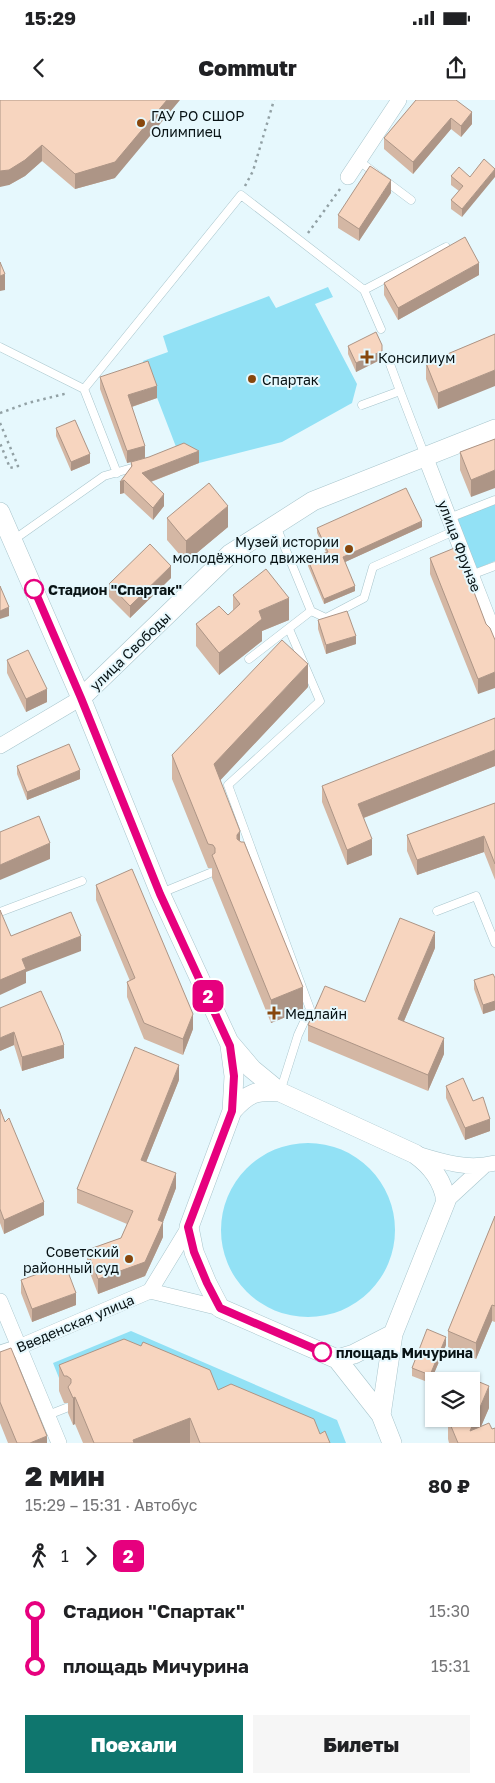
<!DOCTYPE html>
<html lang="ru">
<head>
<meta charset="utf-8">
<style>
  :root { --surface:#fff; --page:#f6f6f6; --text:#202124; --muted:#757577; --accent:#0f766e }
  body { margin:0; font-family:"Golos Text",sans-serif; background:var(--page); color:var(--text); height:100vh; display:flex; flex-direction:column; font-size:19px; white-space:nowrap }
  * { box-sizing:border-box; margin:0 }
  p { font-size:16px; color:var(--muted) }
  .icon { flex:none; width:28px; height:28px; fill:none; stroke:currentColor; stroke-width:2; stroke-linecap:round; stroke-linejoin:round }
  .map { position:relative; height:1343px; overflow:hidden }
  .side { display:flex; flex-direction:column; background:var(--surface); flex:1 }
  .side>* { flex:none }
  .badge { padding:0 10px; border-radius:8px; font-size:18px; line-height:32px }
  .buttons { position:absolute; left:425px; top:1272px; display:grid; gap:10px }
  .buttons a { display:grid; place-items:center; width:55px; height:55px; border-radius:0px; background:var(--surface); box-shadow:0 1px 4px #0004; font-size:25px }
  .map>.badge { position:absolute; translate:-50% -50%; box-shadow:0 0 0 2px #fff }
  .legs { display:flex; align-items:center; gap:8px; height:55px; padding:0 25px; font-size:16px }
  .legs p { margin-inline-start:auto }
  .head { display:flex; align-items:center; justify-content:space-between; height:85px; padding:0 25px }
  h1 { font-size:28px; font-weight:800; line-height:38px }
  .cta { display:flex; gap:10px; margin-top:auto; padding:10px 25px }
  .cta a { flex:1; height:58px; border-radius:0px; background:var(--accent); color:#fff; font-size:20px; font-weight:800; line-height:58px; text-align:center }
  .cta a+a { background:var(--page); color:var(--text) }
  ul { padding:0 25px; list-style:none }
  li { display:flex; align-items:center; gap:18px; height:55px; font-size:19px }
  li i { display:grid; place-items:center; width:8px; height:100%; margin:0 6px; background:currentColor }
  li i::after { content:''; width:12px; height:12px; margin:-6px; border:4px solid; border-radius:50%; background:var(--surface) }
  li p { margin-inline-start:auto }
  li:first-child i { background:linear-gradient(#0000 50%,currentColor 0) }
  li:last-child i { background:linear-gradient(currentColor 50%,#0000 0) }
  .status { display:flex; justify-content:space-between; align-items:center; height:35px; padding:0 25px; background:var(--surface); direction:ltr }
  .status svg { height:14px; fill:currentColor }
  header { display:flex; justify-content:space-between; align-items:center; height:65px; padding:0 25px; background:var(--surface); font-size:22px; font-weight:800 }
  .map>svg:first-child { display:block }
  .green { fill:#92e1f5 }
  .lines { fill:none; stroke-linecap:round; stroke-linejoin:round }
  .service-casing { stroke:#a8c5cc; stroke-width:9 }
  .minor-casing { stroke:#a8c5cc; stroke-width:16 }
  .tertiary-casing { stroke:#a8c5cc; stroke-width:20 }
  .path { stroke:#92a1a5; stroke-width:2.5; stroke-dasharray:2.5 4; stroke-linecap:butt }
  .service { stroke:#fff; stroke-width:8 }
  .minor { stroke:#fff; stroke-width:15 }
  .tertiary { stroke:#fff; stroke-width:19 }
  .wall { fill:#d4b7a4 }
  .shaded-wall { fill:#ad9586 }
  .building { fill:#f7d5bf; stroke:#ad9586 }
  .line-1-casing { stroke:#fff; stroke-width:11 }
  .line-1 { stroke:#e6007e; stroke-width:8 }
  .poi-dot { fill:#87470d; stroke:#e6f8fd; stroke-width:2 }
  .stop-1-dot { fill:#fff; stroke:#e6007e; stroke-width:2.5 }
  .labels { text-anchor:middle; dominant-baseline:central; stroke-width:4; stroke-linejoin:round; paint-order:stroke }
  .poi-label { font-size:14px; fill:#081315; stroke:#e6f8fd; text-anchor:start }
  .street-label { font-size:14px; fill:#081315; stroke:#e6f8fd }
  .stop-label { font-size:14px; font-weight:bold; fill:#081315; stroke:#e6f8fd; text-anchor:start }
</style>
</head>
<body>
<div class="status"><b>15:29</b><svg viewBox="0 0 49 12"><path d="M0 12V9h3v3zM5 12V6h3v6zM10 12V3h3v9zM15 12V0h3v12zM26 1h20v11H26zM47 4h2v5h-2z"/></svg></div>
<header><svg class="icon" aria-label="back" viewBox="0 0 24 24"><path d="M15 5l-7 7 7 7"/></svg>Commutr<svg class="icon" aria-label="share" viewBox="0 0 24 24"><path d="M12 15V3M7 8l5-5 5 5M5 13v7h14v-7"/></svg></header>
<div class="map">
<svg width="495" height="1343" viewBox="0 0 495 1343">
  <rect width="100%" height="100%" fill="#e6f8fd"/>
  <path class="green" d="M328 187 333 197 315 204 357 284 352 303 282 342 199 363 178 352 143 261 168 252 163 236 269 196 276 208Z
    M495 402V461L476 469 456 417Z
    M221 1130a87 87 0 1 1 174 0a87 87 0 1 1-174 0Z
    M131 1231 337 1320 346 1343H322L61 1283 53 1263Z"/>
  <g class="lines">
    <defs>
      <path id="service" d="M359 61 411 100
        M364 190 446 147
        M0 247 84 289 117 373
        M387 256 400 291
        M84 289 241 95 364 190 381 229
        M362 305 400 291 425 356
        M449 418 495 400
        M12 441 104 376 139 366
        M471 475 495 466
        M311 511 326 518 364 498 373 467 454 431
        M249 559 311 511 276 426
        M161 793 210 773
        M437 811 476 796 495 843
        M0 812 82 781
        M280 992 298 935 310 909 228 685 320 601 289 529
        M48 1315 66 1308"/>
      <path id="minor" d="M348 77 399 0
        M425 356 495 536
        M0 646 81 598
        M417 1054C443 1062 468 1070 495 1063
        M446 1101 485 1065
        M150 1191 189 1127
        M0 1201 59 1343
        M0 1253 19 1247 150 1191 220 1208"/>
      <path id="tertiary" d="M0 412 81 598 160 793 229 942 252 969 280 992
        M81 598 230 454 313 401 495 329
        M230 946 234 976 232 1011
        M337 1259 381 1315 392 1343
        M381 1315 393 1234 446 1101C443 1081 432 1066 415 1054L280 992C256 990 248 993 232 1011L189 1127 194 1152 207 1183 220 1208 337 1259 354 1254 393 1234"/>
    </defs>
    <use href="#service" class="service-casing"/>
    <use href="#minor" class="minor-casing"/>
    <use href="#tertiary" class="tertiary-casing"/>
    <path class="path" d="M245 86 253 71 274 0
      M308 133 340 89
      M0 313 28 303 68 293
      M0 323 18 366 10 368 0 343"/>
    <use href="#service" class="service"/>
    <use href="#minor" class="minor"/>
    <use href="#tertiary" class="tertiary"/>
  </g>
  <path class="wall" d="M0 0 115 78 75 89 42 61 25 76 9 85Z
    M416 0 472 24 461 37 451 29 413 74 384 49V38Z
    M451 76 470 77 462 117 451 109V100L459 91 451 85Z
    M391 93 359 141 338 128V115Z
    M479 175 398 220 384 195V183Z
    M495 234 438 309 426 279V263Z
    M382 245V259L356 272 348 254V246Z
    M100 277 157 298 132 307 145 358 199 363 151 382 164 406 153 420 124 393 120 394V382L131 368V362L127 363 100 289Z
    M56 328 90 363 71 371 56 336Z
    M495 339 471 397 460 370V352Z
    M167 418 228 427 186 462 167 440Z
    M422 427 345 462 355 491 324 504 308 466V460L326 452 317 433V428Z
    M430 458 486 524 478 594 430 474Z
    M171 478 130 518 109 497V484Z
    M233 495 289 520 262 531V541L219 575 196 546V524L228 515 233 511Z
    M318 520 356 544 326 554 318 529Z
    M7 560 47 602 26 612 7 573Z
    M308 587 220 680 240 742 303 910 271 923 212 778V768H208L172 679V655Z
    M17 666 80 679 27 700 17 674Z
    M495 666 364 718 372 755 347 765 322 702V686Z
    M495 703V780L484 752 417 775 407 751V735Z
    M96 785 193 929 183 955 144 939 127 897V882L130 881 96 800Z
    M435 848 404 921 444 954 428 991 308 941V925L365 902Z
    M495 878V910L483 914 474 889V880Z
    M41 891 64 958 22 971 14 945 0 951Z
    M179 980 146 1062 176 1088 163 1122V1137L145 1176 98 1194 87 1165V1150L121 1138 127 1124 77 1103V1089Z
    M446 986 473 1001 490 1031 465 1040 446 998Z
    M0 1009 44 1115 4 1134 0 1123Z
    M495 1116V1222L492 1221 476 1259 448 1247V1231Z
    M21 1180 76 1205 32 1222 21 1193Z
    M446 1245 430 1283 412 1276V1268Z
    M0 1252 47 1343H8L0 1323Z
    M59 1265 218 1290 320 1334 330 1343H83L75 1324 73 1325 68 1313V1303H64L59 1291Z
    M489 1308 481 1326 492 1329 495 1343H449L448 1339V1319Z"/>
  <path class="shaded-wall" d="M167 0H180L115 78 75 89V74Z
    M472 12V24L461 37V26Z
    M451 18V29L413 74V62Z
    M42 45V61L25 76 9 85 0 87V71Z
    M495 69V77L462 117V109Z
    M391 80V93L359 141V129Z
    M479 163V175L398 220V208Z
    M5 174V190L0 191V176Z
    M382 251V259L356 272V263Z
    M495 270V286L438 309V293Z
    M157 286V298L128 308V295Z
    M145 346V358L127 363V351Z
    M199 351V363L142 385V373Z
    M90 354V363L71 371V362Z
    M495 370V388L471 397V380Z
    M124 380V393L120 394V382Z
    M164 394V406L153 420V408Z
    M228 406V427L186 462V441Z
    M422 421V427L343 463V457Z
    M171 466V478L130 518V506Z
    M355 486V491L324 504V499Z
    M289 498V520L262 531V541L219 575V553L259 511Z
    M9 507V516L0 519V511Z
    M356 536V544L326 554V545Z
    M308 564V587L214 687V664Z
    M495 572V588L478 594V579Z
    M47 589V602L26 612V599Z
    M495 650V666L358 720V704Z
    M80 670V679L27 700V692Z
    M240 731V755L237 735Z
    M484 736V752L417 775V760Z
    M372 739V755L347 765V750Z
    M50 743V759L0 780V765Z
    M435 832V848L398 935V919Z
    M81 836V851L26 872V883L0 895V880L22 859Z
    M303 887V910L271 923V900Z
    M495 901V910L483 914V905Z
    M193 914V929L183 955V939Z
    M14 932V945L0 951V938Z
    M444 938V954L428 991V975Z
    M64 945V958L22 971V957Z
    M179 965V980L141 1075V1060Z
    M490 1019V1031L465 1040V1028Z
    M176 1073V1088L163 1122V1137L145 1176 98 1194V1179L158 1120Z
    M44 1102V1115L4 1134V1120Z
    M76 1193V1205L32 1222V1209Z
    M492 1205V1221L476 1259V1243Z
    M446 1237V1245L430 1283V1275Z
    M489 1286V1308L474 1343 470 1331Z
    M75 1297V1324L73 1325V1298Z
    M190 1318V1343H133V1340Z
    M47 1336V1343H30Z"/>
  <path class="building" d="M0 0H167L115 62 75 74 42 45 25 60 9 70 0 71Z
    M416 0H456L472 12 461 26 451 18 413 62 384 38Z
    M484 59 495 69 462 109 451 100 463 86 451 76 459 67 470 77Z
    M370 66 391 80 359 129 338 115Z
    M465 137 479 163 398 208 384 183Z
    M0 162 5 174 0 176Z
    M376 232 382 245V251L356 263 348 246Z
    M495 234V270L438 293 426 263Z
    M148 261 157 286 128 295 145 346 127 351 100 277Z
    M75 320 90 354 71 362 56 328Z
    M495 339V370L471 380 460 352Z
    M184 343 199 351 142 373 164 394 153 408 124 380 120 382 132 366 131 362 149 357Z
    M209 383 228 406 186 441 167 418Z
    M406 388 422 421 343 457 355 486 324 499 308 460 328 452 317 428Z
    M150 444 171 466 130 506 109 484Z
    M457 447 486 524 490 528 495 540V572L478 579 430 458Z
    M266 469 289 498 259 511 262 519 219 553 196 524 219 506 228 515 240 504 233 495Z
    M0 486 9 507 0 511Z
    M347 511 356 536 326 545 318 520Z
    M282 540 308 564 214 664 240 731 237 735V739L241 742H244L303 887 271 900 212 755 215 753V748L213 745 208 744 172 655Z
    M28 550 47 589 26 599 7 560Z
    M495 618V650L358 704 372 739 347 750 322 686Z
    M69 644 80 670 27 692 17 666Z
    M495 703V764L484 736 417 760 407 735Z
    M39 716 50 743 0 765V732Z
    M132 769 193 914 183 939 144 923 127 882 135 878 96 785Z
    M0 810 11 836 71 812 81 836 22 859 26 869 0 880Z
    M400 818 435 832 398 919 444 938 428 975 308 925 325 886 365 902Z
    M493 874 495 878V901L483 905 474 880Z
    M41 891 60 933 64 945 22 957 14 932 0 938V908Z
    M135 947 179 965 141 1060 176 1073 158 1120 163 1122 145 1162 98 1179 87 1150 121 1138 133 1111 77 1089Z
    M463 978 473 1001 483 997 490 1019 465 1028 446 986Z
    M0 1009 5 1022 9 1018 44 1102 4 1120 0 1109Z
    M495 1116V1206L492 1205 476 1243 448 1231Z
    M65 1164 76 1193 32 1209 21 1180Z
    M427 1229 446 1237 430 1275 412 1268Z
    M124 1239 141 1246 143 1242 210 1270 218 1290 231 1284 314 1319 320 1334 325 1331 330 1343H200L190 1318 133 1340 134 1343H94L75 1297 73 1298 68 1287 71 1283V1279L67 1276H64L59 1265Z
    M11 1248 47 1336 30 1343H17L0 1302V1252Z
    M465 1276 489 1286 470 1331 489 1323 492 1329 495 1328V1343H458L448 1319H471V1281H463Z"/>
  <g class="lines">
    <defs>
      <path id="line-1" d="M34 489 81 598 160 794 230 946 234 976 232 1011 188 1127 194 1152 207 1183 220 1208 322 1252"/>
    </defs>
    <use href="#line-1" class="line-1-casing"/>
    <use href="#line-1" class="line-1"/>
  </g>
  <g class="poi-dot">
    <circle cx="141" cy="23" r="5"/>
    <path d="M364.5 249.5h5v5h5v5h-5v5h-5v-5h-5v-5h5z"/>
    <circle cx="252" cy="279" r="5"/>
    <circle cx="349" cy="449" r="5"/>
    <path d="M271.5 905.5h5v5h5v5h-5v5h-5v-5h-5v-5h5z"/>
    <circle cx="129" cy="1159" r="5"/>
  </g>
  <g class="stop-1-dot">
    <circle cx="34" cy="489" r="9"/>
    <circle cx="322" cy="1252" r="9"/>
  </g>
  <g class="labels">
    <g class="poi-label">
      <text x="151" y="15">ГАУ РО СШОР<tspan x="151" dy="16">Олимпиец</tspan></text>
      <text x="378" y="257">Консилиум</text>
      <text x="262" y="279">Спартак</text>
      <text x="339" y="441" text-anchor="end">Музей истории<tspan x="339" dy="16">молодёжного движения</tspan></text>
      <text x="285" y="913">Медлайн</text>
      <text x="119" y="1151" text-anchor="end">Советский<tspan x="119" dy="16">районный суд</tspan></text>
    </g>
    <g class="street-label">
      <text transform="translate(460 446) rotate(69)">улица Фрунзе</text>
      <text transform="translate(130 551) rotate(-44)">улица Свободы</text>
      <text transform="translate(75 1223) rotate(-23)">Введенская улица</text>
    </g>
    <g class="stop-label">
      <text x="48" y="489">Стадион "Спартак"</text>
      <text x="336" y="1252">площадь Мичурина</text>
    </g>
  </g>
</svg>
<div class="buttons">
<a><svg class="icon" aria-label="layers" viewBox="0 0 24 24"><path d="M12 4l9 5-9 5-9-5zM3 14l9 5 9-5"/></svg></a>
</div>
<b class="badge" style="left:208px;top:896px;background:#e6007e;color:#fff">2</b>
</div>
<section class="side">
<div class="head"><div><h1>2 мин</h1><p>15:29 – 15:31 · Автобус</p></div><b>80 ₽</b></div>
<div class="legs"><svg class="icon" aria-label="walk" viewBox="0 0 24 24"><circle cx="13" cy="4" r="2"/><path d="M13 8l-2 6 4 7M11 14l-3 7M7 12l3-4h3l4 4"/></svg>1<svg class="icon" aria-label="forward" viewBox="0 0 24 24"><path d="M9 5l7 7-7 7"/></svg><b class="badge" style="background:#e6007e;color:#fff">2</b></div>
<ul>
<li><i style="color:#e6007e"></i><b>Стадион &quot;Спартак&quot;</b><p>15:30</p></li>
<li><i style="color:#e6007e"></i><b>площадь Мичурина</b><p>15:31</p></li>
</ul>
<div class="cta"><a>Поехали</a><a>Билеты</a></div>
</section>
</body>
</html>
